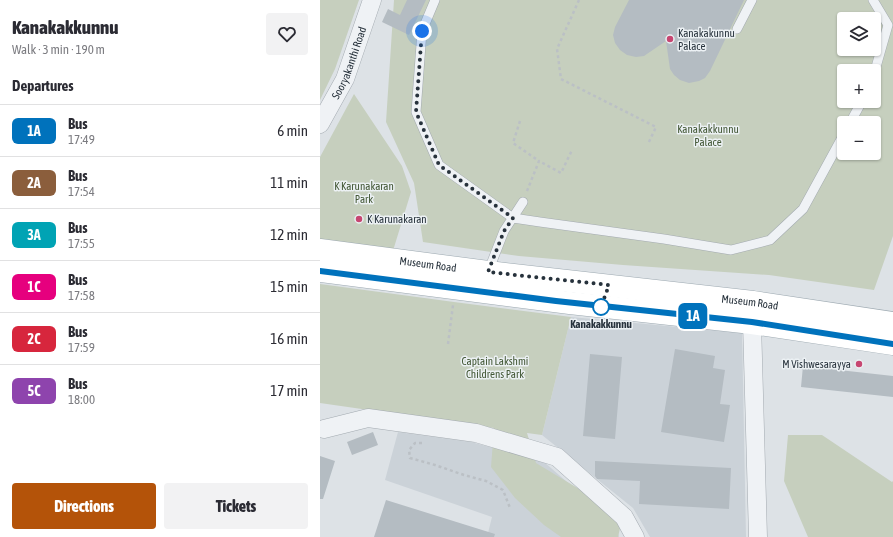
<!DOCTYPE html>
<html lang="en">
<head>
<meta charset="utf-8">
<style>
  :root { --surface:#fff; --page:#f2f2f3; --text:#2b2b33; --muted:#7c7c81; --line:#e1e1e2; --accent:#b45309 }
  body { margin:0; font-family:"Asap Condensed",sans-serif; background:var(--page); color:var(--text); height:100vh; display:flex; flex-direction:column; font-size:15px; white-space:nowrap }
  * { box-sizing:border-box; margin:0 }
  p { font-size:13px; color:var(--muted) }
  .icon { flex:none; width:22px; height:22px; fill:none; stroke:currentColor; stroke-width:2; stroke-linecap:round; stroke-linejoin:round }
  .map { position:relative; flex:1; overflow:hidden }
  .drawer { display:flex; flex-direction:column; background:var(--surface); width:320px }
  .drawer>* { flex:none }
  .badge { padding:0 8px; border-radius:6px; font-size:14px; line-height:26px }
  .buttons { position:absolute; left:517px; top:12px; display:grid; gap:8px }
  .buttons a { display:grid; place-items:center; width:44px; height:44px; border-radius:4px; background:var(--surface); box-shadow:0 1px 3px #0004; font-size:20px }
  .you { position:absolute; width:20px; height:20px; margin:-10px; border:3px solid #fff; border-radius:50%; background:#1a73e8; box-shadow:0 0 0 6px #1a73e833 }
  .map>.badge { position:absolute; translate:-50% -50%; box-shadow:0 0 0 2px #fff }
  h2 { padding:0 12px; font-size:15px; line-height:36px }
  .round { display:grid; place-items:center; flex:none; width:42px; height:42px; border-radius:4px; background:var(--page) }
  .headline { display:flex; align-items:center; justify-content:space-between; height:68px; padding:0 12px }
  h1 { font-size:19px; font-weight:800; line-height:30px }
  .primary-button { display:flex; gap:8px; margin-top:auto; padding:8px 12px }
  .primary-button a { flex:1; height:46px; border-radius:4px; background:var(--accent); color:#fff; font-size:16px; font-weight:800; line-height:46px; text-align:center }
  .primary-button a+a { background:var(--page); color:var(--text) }
  ul { padding:0; list-style:none }
  li { display:flex; align-items:center; gap:12px; height:52px; padding:0 12px; border-top:1px solid var(--line) }
  li div { flex:1 }
  li b { display:block; font-size:15px }
  li em { font-style:normal }
  li .badge { min-width:44px; font-weight:700; text-align:center }
  main { display:flex; flex:1; min-height:0 }
  .map>svg:first-child { display:block }
  .built { fill:#cbd2d8 }
  .green { fill:#c6cfbe; fill-rule:evenodd }
  .building { fill:#b4bcc2 }
  .lines { fill:none; stroke-linecap:round; stroke-linejoin:round }
  .service-casing { stroke:#a3aab0; stroke-width:10 }
  .minor-casing { stroke:#a3aab0; stroke-width:19 }
  .primary-casing { stroke:#9da9b1; stroke-width:23 }
  .path { stroke:#bbc0c5; stroke-width:2.5; stroke-dasharray:3 3; stroke-linecap:butt }
  .service { stroke:#eff2f5; stroke-width:9 }
  .minor { stroke:#eff2f5; stroke-width:18 }
  .primary { stroke:#fff; stroke-width:22 }
  .line-casing { stroke:#fff; stroke-width:9 }
  .line { stroke:#0072bc; stroke-width:6 }
  .walk { stroke:#27323c; stroke-width:4; stroke-dasharray:0 7.2 }
  .poi-dot { fill:#c74671; stroke:#ecf1f4; stroke-width:1.5 }
  .stop-dot { fill:#fff; stroke:#0072bc; stroke-width:2 }
  .labels { text-anchor:middle; dominant-baseline:central; stroke-width:3; stroke-linejoin:round; paint-order:stroke }
  .poi-label { font-size:11px; fill:#27323c; stroke:#ecf1f4; text-anchor:start }
  .street-label { font-size:11px; fill:#27323c; stroke:#ecf1f4 }
  .park-label { font-size:11px; fill:#425735; stroke:#ecf1f4 }
  .stop-label { font-size:11px; font-weight:bold; fill:#27323c; stroke:#ecf1f4 }
</style>
</head>
<body>
<main>
<section class="drawer">
<div class="headline"><div><h1>Kanakakkunnu</h1><p>Walk · 3 min · 190 m</p></div><a class="round"><svg class="icon" aria-label="heart" viewBox="0 0 24 24"><path d="M12 20l-8-8c-3-5 5-10 8-4 3-6 11-1 8 4z"/></svg></a></div>
<h2>Departures</h2>
<ul>
<li><span class="badge" style="background:#0072bc;color:#fff">1A</span><div><b>Bus</b><p>17:49</p></div><em>6 min</em></li>
<li><span class="badge" style="background:#8b5e3c;color:#fff">2A</span><div><b>Bus</b><p>17:54</p></div><em>11 min</em></li>
<li><span class="badge" style="background:#00a3b4;color:#fff">3A</span><div><b>Bus</b><p>17:55</p></div><em>12 min</em></li>
<li><span class="badge" style="background:#e6007e;color:#fff">1C</span><div><b>Bus</b><p>17:58</p></div><em>15 min</em></li>
<li><span class="badge" style="background:#d7263d;color:#fff">2C</span><div><b>Bus</b><p>17:59</p></div><em>16 min</em></li>
<li><span class="badge" style="background:#8e44ad;color:#fff">5C</span><div><b>Bus</b><p>18:00</p></div><em>17 min</em></li>
</ul>
<div class="primary-button"><a>Directions</a><a>Tickets</a></div>
</section>
<div class="map">
<svg width="573" height="537" viewBox="0 0 573 537">
  <rect width="100%" height="100%" fill="#dde2e6"/>
  <path class="built" d="M251 317 422 333 426 537H330L313 508 222 435Z
    M78 432 151 442 223 461 296 525 299 537H167L172 517 65 480Z"/>
  <path class="green" d="M0 0H39L15 69 0 100Z
    M74 0H573V236L554 290 449 275 303 265 199 256 103 242 94 183 66 122ZM524 19H554V49H524ZM524 71H554V101H524ZM524 123H554V153H524Z
    M34 94 82 166 91 192 72 254 0 243V157Z
    M0 284 134 302 251 317 222 435 207 433 216 463 279 501 301 524 298 537H241L224 525 195 498 171 467 174 428 0 403Z
    M468 435H502L572 482 573 481V537H488L464 481Z"/>
  <path class="building" d="M87 0H106L89 35 62 22 68 9 80 15Z
    M309 0H424L390 71 385 78 379 81 369 83 360 80 354 75 350 69 346 41 324 56 316 57 307 55 300 50 295 43 293 35 295 27Z
    M355 349 395 356 393 368 405 370 400 404 410 405 404 442 341 432Z
    M270 354 302 357 295 439 263 436Z
    M483 366 573 376V397L481 387Z
    M53 432 58 445 32 455 27 442Z
    M0 456 15 461 3 499H0Z
    M275 461 411 468 409 509 319 504 320 481 277 479 275 476Z
    M66 500 175 534 174 537H54Z"/>
  <g class="lines">
    <defs>
      <path id="service" d="M115 0 102 31 96 112 119 165 193 218 220 222 344 239 411 250 450 240 483 209 524 134
        M553 0 568 25 554 74
        M417 29 432 0
        M530 123 542 101
        M168 272 184 231 203 202"/>
      <g id="minor">
        <path id="s1" d="M0 124 25 79 52 0"/>
        <path d="M432 323 438 537"/>
        <path d="M4 429 48 418 156 433 237 457 304 517 315 537"/>
      </g>
      <g id="primary">
        <path id="s2" d="M0 250 168 272 433 302 573 323"/>
        <path d="M0 271 250 303 432 323 573 344"/>
      </g>
    </defs>
    <use href="#service" class="service-casing"/>
    <use href="#minor" class="minor-casing"/>
    <use href="#primary" class="primary-casing"/>
    <path class="path" d="M259 0 237 49 241 79 336 127 328 144
      M200 121 193 143 219 161
      M207 191 219 161 241 173 252 150
      M128 344 133 305
      M102 443H95L89 450 90 458 115 465 144 475 166 481 183 490 190 508"/>
    <use href="#service" class="service"/>
    <use href="#minor" class="minor"/>
    <use href="#primary" class="primary"/>
  </g>
  <g class="lines">
    <defs>
      <path id="line" d="M0 271 236 301 432 322 573 344"/>
    </defs>
    <use href="#line" class="line-casing"/>
    <use href="#line" class="line"/>
    <path class="walk" d="M102 31 96 112 119 165 193 218 184 231 168 272 289 285 281 307"/>
  </g>
  <g class="poi-dot">
    <circle cx="350" cy="39" r="4"/>
    <circle cx="39" cy="219" r="4"/>
    <circle cx="539" cy="364" r="4"/>
  </g>
  <circle class="stop-dot" cx="281" cy="307" r="8"/>
  <g class="labels">
    <g class="poi-label">
      <text x="358" y="33">Kanakakunnu<tspan x="358" dy="13">Palace</tspan></text>
      <text x="47" y="219">K Karunakaran</text>
      <text x="531" y="364" text-anchor="end">M Vishwesarayya</text>
    </g>
    <g class="street-label">
      <text stroke="none"><textPath href="#s1" startOffset="68">Sooryakanthi Road</textPath></text>
      <text stroke="none"><textPath href="#s2" startOffset="109">Museum Road</textPath></text>
      <text stroke="none"><textPath href="#s2" startOffset="433">Museum Road</textPath></text>
    </g>
    <g class="park-label">
      <text x="388" y="129">Kanakakkunnu<tspan x="388" dy="13">Palace</tspan></text>
      <text x="44" y="186">K Karunakaran<tspan x="44" dy="13">Park</tspan></text>
      <text x="175" y="361">Captain Lakshmi<tspan x="175" dy="13">Childrens Park</tspan></text>
    </g>
    <g class="stop-label">
      <text x="281" y="324">Kanakakkunnu</text>
    </g>
  </g>
</svg>
<div class="buttons">
<a><svg class="icon" aria-label="layers" viewBox="0 0 24 24"><path d="M12 4l9 5-9 5-9-5zM3 14l9 5 9-5"/></svg></a>
<a>+</a>
<a>−</a>
</div>
<div class="you" style="left:102px;top:31px"></div>
<b class="badge" style="left:373px;top:316px;background:#0072bc;color:#fff">1A</b>
</div>
</main>
</body>
</html>
